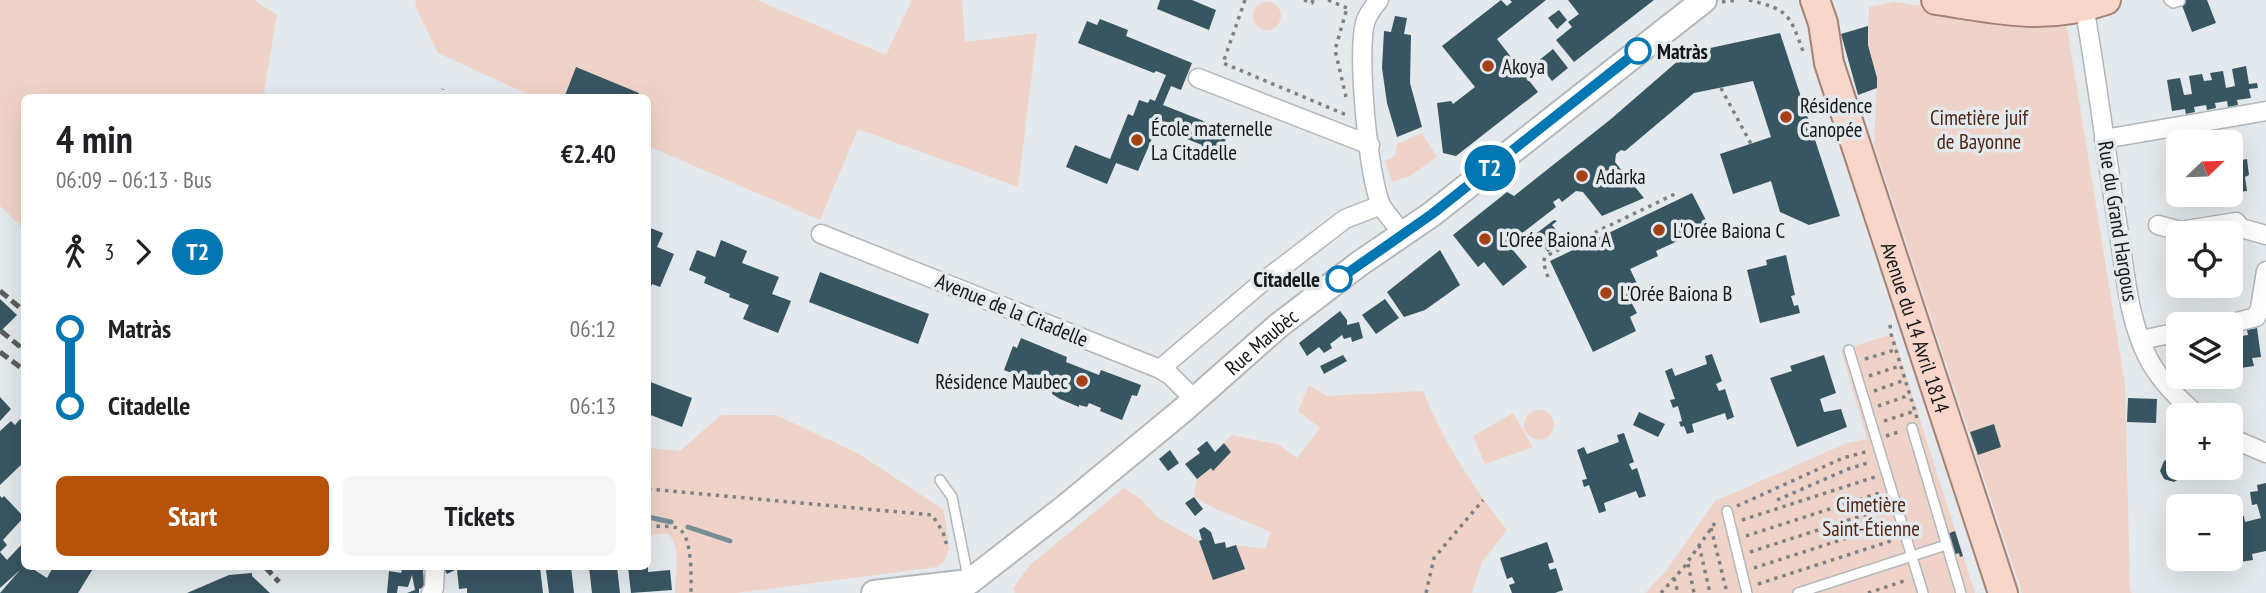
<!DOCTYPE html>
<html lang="en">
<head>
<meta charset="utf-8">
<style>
  :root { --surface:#fff; --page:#f6f6f6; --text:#202124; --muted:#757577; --accent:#b45309 }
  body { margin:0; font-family:"PT Sans Narrow",sans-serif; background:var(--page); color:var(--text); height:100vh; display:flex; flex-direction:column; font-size:26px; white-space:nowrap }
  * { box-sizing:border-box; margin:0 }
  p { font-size:23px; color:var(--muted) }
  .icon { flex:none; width:38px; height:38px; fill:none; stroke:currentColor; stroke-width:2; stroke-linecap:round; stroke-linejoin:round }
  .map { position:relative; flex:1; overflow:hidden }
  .details { position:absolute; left:21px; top:94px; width:630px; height:476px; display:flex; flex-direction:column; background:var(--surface); border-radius:10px; box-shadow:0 7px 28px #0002 }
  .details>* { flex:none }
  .badge { padding:0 14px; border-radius:23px; font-size:24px; line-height:46px }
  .needle { width:46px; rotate:67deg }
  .tools { position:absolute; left:2166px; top:130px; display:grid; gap:14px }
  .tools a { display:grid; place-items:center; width:77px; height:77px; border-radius:10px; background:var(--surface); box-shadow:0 7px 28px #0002; font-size:35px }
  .map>.badge { position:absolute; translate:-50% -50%; box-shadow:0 0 0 4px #fff }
  .legs { display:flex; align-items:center; gap:10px; height:77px; padding:0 35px; font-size:23px }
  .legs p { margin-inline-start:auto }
  .headline { display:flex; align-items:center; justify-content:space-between; height:119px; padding:0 35px }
  h1 { font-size:38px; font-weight:700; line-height:52px }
  .cta { display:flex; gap:14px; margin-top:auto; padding:14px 35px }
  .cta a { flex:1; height:80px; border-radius:10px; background:var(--accent); color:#fff; font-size:28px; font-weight:700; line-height:80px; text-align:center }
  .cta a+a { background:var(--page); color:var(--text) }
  ul { padding:0 35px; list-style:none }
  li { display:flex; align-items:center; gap:24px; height:77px; font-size:26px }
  li i { display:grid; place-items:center; width:10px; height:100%; margin:0 9px; background:currentColor }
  li i::after { content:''; width:18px; height:18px; margin:-9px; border:5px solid; border-radius:50%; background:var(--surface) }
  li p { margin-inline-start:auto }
  li:first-child i { background:linear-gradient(#0000 50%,currentColor 0) }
  li:last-child i { background:linear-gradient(currentColor 50%,#0000 0) }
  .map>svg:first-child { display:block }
  .green { fill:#f0d3c8 }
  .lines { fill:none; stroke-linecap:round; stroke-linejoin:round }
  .stream { stroke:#778e99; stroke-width:5 }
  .building { fill:#385562 }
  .lane-casing { stroke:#b1b7ba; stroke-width:12 }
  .street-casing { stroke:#b1b7ba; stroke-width:21 }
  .secondary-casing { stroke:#b1b7ba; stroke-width:28 }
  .primary-casing { stroke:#a68175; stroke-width:32 }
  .path { stroke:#7d8183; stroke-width:3.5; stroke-dasharray:3.5 5; stroke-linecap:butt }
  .lane { stroke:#fff; stroke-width:9 }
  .street { stroke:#fff; stroke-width:18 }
  .secondary { stroke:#fff; stroke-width:24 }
  .primary { stroke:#f8d6ca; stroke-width:28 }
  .rail { stroke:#595d5e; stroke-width:5; stroke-dasharray:10 5; stroke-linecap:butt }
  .line-1-casing { stroke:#fff; stroke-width:16 }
  .line-1 { stroke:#0076b3; stroke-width:10 }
  .stop-1-dot { fill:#fff; stroke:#0076b3; stroke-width:3.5 }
  .poi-dot { fill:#a64115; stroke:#e3e9ec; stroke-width:2.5 }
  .labels { text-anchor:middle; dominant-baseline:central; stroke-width:7; stroke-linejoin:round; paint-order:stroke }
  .stop-label { font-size:21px; font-weight:bold; fill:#141617; stroke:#e3e9ec; text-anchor:start }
  .poi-label { font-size:21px; fill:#141617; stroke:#e3e9ec; text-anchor:start }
  .park-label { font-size:21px; fill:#502514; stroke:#e3e9ec }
  .street-label { font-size:21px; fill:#141617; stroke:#e3e9ec }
</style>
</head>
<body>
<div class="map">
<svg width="2266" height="593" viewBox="0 0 2266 593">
  <rect width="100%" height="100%" fill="#e3e9ec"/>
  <path class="green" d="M0 0H254L277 15 264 90 266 98H24V229L0 206Z
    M417 0H757L886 55 912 0H962L965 42 1037 33 1018 187 858 129 820 220 648 146V98H536L438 53 415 6Z
    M1253 16a14 14 0 1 1 28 0a14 14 0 1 1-28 0Z
    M1895 2 2067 27 2125 384 2130 589 2132 593H2022L1874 145 1877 78 1868 45 1869 7Z
    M1422 133 1437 157 1410 176 1392 182 1385 161 1395 156 1397 144Z
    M1893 334 1975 593H1645L1666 571 1715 501 1847 443 1867 439 1841 350Z
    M1309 385 1327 396 1423 391C1443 442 1473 487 1507 530L1482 562 1472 593H1015L1013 588 1031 564 1124 488 1141 499 1158 518 1199 541 1213 579 1244 569 1236 545 1265 549 1271 532 1214 508 1194 497 1197 479 1211 468 1214 470 1231 452 1224 443 1232 435 1279 445 1297 458 1320 428 1298 411Z
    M1524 425a15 15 0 1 1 30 0a15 15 0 1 1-30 0Z
    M1513 413 1533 447 1485 464 1473 436Z
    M721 415H776L859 454 944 510 949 548 945 561 937 567 736 593H675C675 576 682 544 667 533L648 536V448L680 451Z"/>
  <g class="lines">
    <path class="stream" d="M648 517 671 522
      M688 527 730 541"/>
  </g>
  <path class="building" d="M1160 0H1192L1216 10 1209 30 1157 9Z
    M1501 0 1507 6 1512 2 1510 0H1546L1497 39 1538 92 1456 156 1443 153 1437 103 1451 101 1453 104 1475 87 1442 46Z
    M1568 0H1654L1574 62 1556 40 1572 27 1568 22 1579 14Z
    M2180 0H2207L2216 23 2192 32Z
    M1559 10 1567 20 1557 29 1548 18Z
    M1395 16 1407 18 1404 34 1411 35 1410 83 1422 127 1397 137 1387 103 1382 68 1384 31 1391 32Z
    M1100 19 1128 30 1126 36 1192 63 1181 90 1171 86 1163 105 1229 131 1219 157 1200 149 1202 145 1154 126 1152 133 1154 134 1138 171 1116 163 1107 184 1066 167 1075 145 1110 159 1128 114 1133 116 1139 100 1148 103 1150 99 1155 101 1166 75 1156 71 1154 73 1078 43 1087 21 1097 25Z
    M1868 26V45L1877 78V88L1858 95 1841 34Z
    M1780 33 1840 216 1809 225 1780 212 1771 181 1733 194 1720 154 1771 137 1753 81 1694 93 1625 151 1621 150 1616 154 1615 162 1644 198 1602 216 1583 192 1576 191 1562 202 1559 198 1553 202 1556 207 1508 244 1527 267 1503 286 1484 262 1478 267 1453 235 1507 192 1514 196 1611 119 1687 53Z
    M1553 49 1568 68 1552 81 1537 62Z
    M2246 66 2249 84 2257 83 2258 88 2249 89 2251 98 2237 100 2238 105 2228 107 2227 101 2215 103 2216 108 2207 110 2206 105 2194 107 2195 112 2186 114 2185 109 2172 111 2167 80 2180 78 2184 95 2192 94 2189 76 2202 74 2204 81 2212 80 2210 73 2223 71 2226 88 2235 86 2232 69Z
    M576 67 639 93 637 98H564Z
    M2240 145 2242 160 2247 159 2249 175 2245 177 2247 191 2231 193V146Z
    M1692 193 1709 226 1704 229 1705 232 1699 235 1697 232 1656 251 1658 256 1630 269 1642 294 1630 300 1637 313 1630 317 1636 331 1593 352 1550 261Z
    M1554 220 1557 221 1552 225 1564 239 1548 252 1534 235Z
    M648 227 663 233 657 247 674 254 660 287 652 284 651 287 648 285Z
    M721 240 747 251 742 263 779 277 772 294 791 301 778 333 743 319 749 305 729 297 730 294 704 283 706 277 689 270 697 250 715 257Z
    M1440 250 1460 285 1425 310 1404 317 1387 292Z
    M1786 255 1795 295 1791 296 1794 306 1798 305 1800 313 1760 323 1747 270 1767 265 1766 260Z
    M2236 257 2238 273 2234 274 2235 289 2193 295 2191 285H2231V258Z
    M820 272 929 314 918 344 809 302Z
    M0 299 17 315 0 332Z
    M1385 299 1399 318 1376 334 1362 315Z
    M1340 311 1347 320V325L1359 322 1363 338 1352 342 1351 337 1344 339 1342 335 1330 344 1332 348 1324 353 1319 347 1307 356 1299 343Z
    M2257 328 2261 357 2252 358 2254 366 2240 368 2237 350 2231 351V345H2236L2235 337 2248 335 2247 330Z
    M1021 338 1067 357 1066 362 1099 375 1101 370 1141 385 1137 396 1132 395 1122 420 1100 411 1101 408 1089 403 1087 407 1079 405V407L1060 399 1052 394 1053 389 1004 370 1013 346 1017 348Z
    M1712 354 1722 381 1716 384 1719 391 1725 389 1734 417 1727 420 1725 413 1692 424 1694 432 1687 434 1684 426 1681 427 1679 422 1682 421 1678 406 1673 408 1670 400 1675 399 1665 371 1672 368 1675 376 1707 364 1705 356Z
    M1343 355 1347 361 1324 374 1320 366Z
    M1824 355 1836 393 1820 399 1824 412 1841 409 1847 427 1797 447 1770 378 1792 371 1790 366Z
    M648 381 692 398 682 427 648 414Z
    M0 397 11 409 0 421Z
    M2128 398 2157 399 2156 423 2127 422Z
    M1639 412 1665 424 1658 437 1633 425Z
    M20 419 24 424V462L0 485V431L11 421 15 425Z
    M1994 424 2001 447 1978 455 1970 432Z
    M1624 433 1634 462 1629 464 1632 470 1637 468 1646 496 1639 498 1636 491 1604 503 1606 511 1599 513 1589 485 1584 487 1582 480 1587 479 1577 450 1584 447 1587 454 1619 442 1617 435Z
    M1207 441 1215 452 1224 443 1231 452 1213 471 1211 468 1197 479 1185 464 1200 453 1197 449Z
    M1170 450 1179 463 1168 471 1159 459Z
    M2170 458 2179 459V467H2184L2182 477 2174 482 2164 479 2160 471 2164 461Z
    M2266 483V551L2252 554 2253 560 2240 562 2238 552 2233 553 2231 545V530L2233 529 2232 519 2244 516 2245 522 2261 518 2257 504 2252 505 2250 492 2258 491 2257 485Z
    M0 496 2 498 4 496 24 517 3 540 7 545 0 552Z
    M1194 497 1203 509 1195 516 1185 503Z
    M1204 527 1211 532 1215 544 1225 542 1226 548 1236 545 1245 569 1213 580 1199 541 1202 540 1199 530Z
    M1955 531 1963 556 1960 557 1959 553 1953 555 1947 534Z
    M24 542V567H30L47 578 53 567H94L78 593H0L20 570 0 588V552L7 560Z
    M1547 542 1554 562 1548 564 1550 570 1556 568 1563 590 1555 593H1512L1509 585 1515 583 1512 577 1507 579 1500 558Z
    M403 567H419L423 569 424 587 419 589V593H407L415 590 412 575 408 587 398 586 397 593H387L389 571 401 573Z
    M441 567H540L543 593H467V588L459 589 457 569 447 574 444 569 441 571Z
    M571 567 574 593H549L546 570Z
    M589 567H617L620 593H592Z
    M628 567H648V572L670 570 672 590 631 593Z
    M252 573V576L270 593H187L229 575Z"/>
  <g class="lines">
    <defs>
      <path id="lane" d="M2169 0 2173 3 2180 1
        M1849 350 1923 593
        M1912 428 1961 593
        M940 480 952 497 968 577
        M1727 511 1747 593
        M1798 593 1946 545"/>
      <path id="street" d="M1379 0C1374 6 1367 15 1365 23 1357 55 1368 175 1381 205 1386 215 1397 225 1404 235
        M2083 0C2097 77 2106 156 2119 233 2125 274 2129 321 2148 358 2160 381 2178 398 2197 415
        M1198 78 1370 145
        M2104 139 2266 111
        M2158 225 2180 231 2236 222 2241 228 2266 235
        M821 234 1160 369 1170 375 1194 399
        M2229 324 2256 317 2260 308 2266 271
        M2141 340 2179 332
        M1160 369 1260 284 1345 219 1381 205
        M2231 438 2266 453
        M431 593 434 588 435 567"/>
      <g id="secondary">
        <path id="s1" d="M874 593 969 582 1063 509 1183 410 1278 326 1359 264 1432 214 1704 0"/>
      </g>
      <g id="primary">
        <path id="s2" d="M1815 0 1823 23 1829 63 2003 593"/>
        <path d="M1936 0C1999 9 2044 22 2106 0"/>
      </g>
    </defs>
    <use href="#lane" class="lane-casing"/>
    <use href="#street" class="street-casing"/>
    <use href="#secondary" class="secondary-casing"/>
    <use href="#primary" class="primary-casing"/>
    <path class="path" d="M1245 0 1223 63 1349 116
      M1304 0 1312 3 1313 0
      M1328 0 1347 8
      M1749 0C1788 10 1789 13 1803 51
      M1722 2 1737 0
      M1721 88 1751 144
      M1346 97 1335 50 1347 8
      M441 98 443 89
      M1548 277 1543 262 1546 256 1677 193
      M1890 325 1891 334 1917 418
      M1865 359 1895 350
      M1869 376 1900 366
      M1874 391 1905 380
      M1878 406 1910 395
      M1884 421 1915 411
      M1886 436 1902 431
      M648 489 932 515 943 532 947 546
      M1777 500 1848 469 1871 462
      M1737 506 1843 458 1869 451
      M1742 520 1875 477
      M648 526C656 527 668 525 677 528 693 533 691 579 691 593
      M1711 528 1727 593
      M1746 536 1882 492
      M1699 545 1710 593
      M1750 552 1886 508
      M1688 564 1694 593
      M1754 568 1890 524
      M1674 578 1678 593
      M1758 584 1894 540
      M1426 593 1434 558 1483 500
      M1661 593 1684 567 1717 520
      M1868 593 1907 580"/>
    <use href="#lane" class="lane"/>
    <use href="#street" class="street"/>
    <use href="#secondary" class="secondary"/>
    <use href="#primary" class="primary"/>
    <path class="rail" d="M0 291 24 311
      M1 331 24 350
      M0 352 24 370
      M265 567 279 582"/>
  </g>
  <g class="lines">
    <defs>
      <path id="line-1" d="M1339 279 1432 214 1638 51"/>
    </defs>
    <use href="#line-1" class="line-1-casing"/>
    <use href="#line-1" class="line-1"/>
  </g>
  <g class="stop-1-dot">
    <circle cx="1638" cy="51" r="12"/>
    <circle cx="1339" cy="279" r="12"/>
  </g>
  <g class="poi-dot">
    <circle cx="1488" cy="66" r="7"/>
    <circle cx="1786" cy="117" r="7"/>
    <circle cx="1137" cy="140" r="7"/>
    <circle cx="1582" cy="176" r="7"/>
    <circle cx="1659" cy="230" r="7"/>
    <circle cx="1485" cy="239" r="7"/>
    <circle cx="1606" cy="293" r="7"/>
    <circle cx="1082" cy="381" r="7"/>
  </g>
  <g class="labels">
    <g class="stop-label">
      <text x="1657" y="51">Matràs</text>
      <text x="1320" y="279" text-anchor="end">Citadelle</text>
    </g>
    <g class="poi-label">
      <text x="1502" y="66">Akoya</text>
      <text x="1800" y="105">Résidence<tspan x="1800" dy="24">Canopée</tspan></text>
      <text x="1151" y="128">École maternelle<tspan x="1151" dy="24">La Citadelle</tspan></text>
      <text x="1596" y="176">Adarka</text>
      <text x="1673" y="230">L'Orée Baiona C</text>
      <text x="1499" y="239">L'Orée Baiona A</text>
      <text x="1620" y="293">L'Orée Baiona B</text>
      <text x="1068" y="381" text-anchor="end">Résidence Maubec</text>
    </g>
    <g class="park-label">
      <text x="1979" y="117">Cimetière juif<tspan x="1979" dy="24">de Bayonne</tspan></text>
      <text x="1871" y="504">Cimetière<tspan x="1871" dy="24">Saint-Étienne</tspan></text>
    </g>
    <g class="street-label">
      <text transform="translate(2118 221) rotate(81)">Rue du Grand Hargous</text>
      <text transform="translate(1012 310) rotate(22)">Avenue de la Citadelle</text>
      <text stroke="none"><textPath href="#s2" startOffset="343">Avenue du 14 Avril 1814</textPath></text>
      <text stroke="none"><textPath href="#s1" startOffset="474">Rue Maubèc</textPath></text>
    </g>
  </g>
</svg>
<div class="tools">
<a><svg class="needle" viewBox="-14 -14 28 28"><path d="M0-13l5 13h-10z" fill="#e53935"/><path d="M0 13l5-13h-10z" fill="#757577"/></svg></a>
<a><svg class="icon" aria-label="locate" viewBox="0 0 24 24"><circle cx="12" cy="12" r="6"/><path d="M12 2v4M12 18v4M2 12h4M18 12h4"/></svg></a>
<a><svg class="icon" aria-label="layers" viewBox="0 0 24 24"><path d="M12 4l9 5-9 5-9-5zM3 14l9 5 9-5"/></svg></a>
<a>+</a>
<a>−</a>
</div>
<b class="badge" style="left:1490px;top:168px;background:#0076b3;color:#fff">T2</b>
<section class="details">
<div class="headline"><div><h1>4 min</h1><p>06:09 – 06:13 · Bus</p></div><b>€2.40</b></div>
<div class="legs"><svg class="icon" aria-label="walk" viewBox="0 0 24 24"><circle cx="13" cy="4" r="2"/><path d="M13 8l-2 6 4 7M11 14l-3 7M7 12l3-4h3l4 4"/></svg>3<svg class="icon" aria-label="forward" viewBox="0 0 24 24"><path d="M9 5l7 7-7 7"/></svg><b class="badge" style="background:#0076b3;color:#fff">T2</b></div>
<ul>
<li><i style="color:#0076b3"></i><b>Matràs</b><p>06:12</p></li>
<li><i style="color:#0076b3"></i><b>Citadelle</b><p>06:13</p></li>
</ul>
<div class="cta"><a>Start</a><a>Tickets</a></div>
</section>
</div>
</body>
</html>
